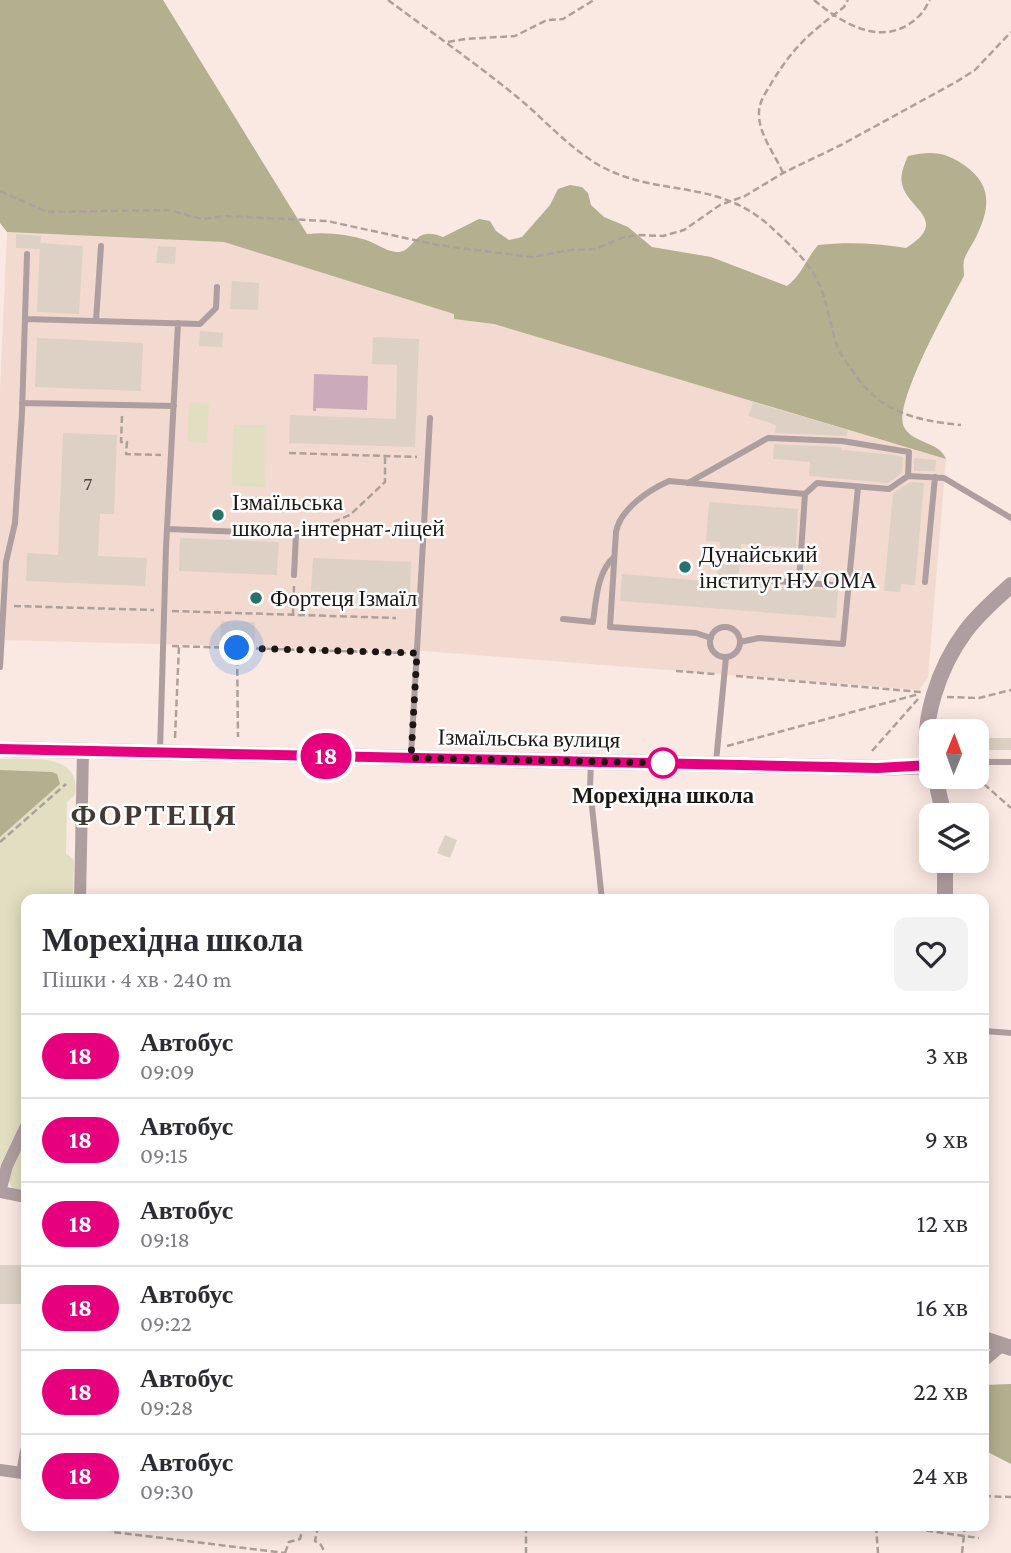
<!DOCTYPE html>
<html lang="uk">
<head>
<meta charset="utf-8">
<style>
  :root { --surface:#fff; --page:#f2f2f3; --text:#2b2b33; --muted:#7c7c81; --line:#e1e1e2 }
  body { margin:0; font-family:"Crimson Pro",serif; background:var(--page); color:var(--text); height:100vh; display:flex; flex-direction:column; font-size:26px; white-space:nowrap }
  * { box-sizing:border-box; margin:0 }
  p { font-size:23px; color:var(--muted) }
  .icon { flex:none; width:38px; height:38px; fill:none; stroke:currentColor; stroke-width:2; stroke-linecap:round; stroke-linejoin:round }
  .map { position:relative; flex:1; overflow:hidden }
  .side { position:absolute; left:21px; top:894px; width:968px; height:637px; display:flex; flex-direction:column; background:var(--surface); border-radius:14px; box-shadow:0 4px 18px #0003 }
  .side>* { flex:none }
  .badge { padding:0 14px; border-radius:23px; font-size:24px; line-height:46px }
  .needle { width:46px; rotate:1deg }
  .controls { position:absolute; left:919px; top:719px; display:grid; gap:14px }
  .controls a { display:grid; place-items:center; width:70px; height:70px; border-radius:14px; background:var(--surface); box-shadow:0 4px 18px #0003; font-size:35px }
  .you { position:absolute; width:35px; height:35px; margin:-18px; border:5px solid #fff; border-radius:50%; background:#1a73e8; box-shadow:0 0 0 10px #1a73e833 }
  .map>.badge { position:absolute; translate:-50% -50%; box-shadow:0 0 0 4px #fff }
  .round { display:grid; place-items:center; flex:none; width:74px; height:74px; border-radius:14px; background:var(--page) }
  .overview { display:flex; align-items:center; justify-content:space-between; height:119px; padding:0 21px }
  h1 { font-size:33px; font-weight:600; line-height:52px }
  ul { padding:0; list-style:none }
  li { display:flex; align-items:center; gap:21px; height:84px; padding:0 21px; border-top:2px solid var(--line) }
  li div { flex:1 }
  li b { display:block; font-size:26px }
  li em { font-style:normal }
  li .badge { min-width:77px; font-weight:700; text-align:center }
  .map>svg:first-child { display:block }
  .built { fill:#f3dad0 }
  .green { fill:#e2dec1 }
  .forest { fill:#b4af8e }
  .water { fill:#cbaabc }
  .building { fill:#dcd1c4 }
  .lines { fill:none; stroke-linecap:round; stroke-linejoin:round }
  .path { stroke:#ada09a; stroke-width:2.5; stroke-dasharray:7 3.5; stroke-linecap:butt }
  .service { stroke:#af9e9f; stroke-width:6 }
  .pedestrian { stroke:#af9e9f; stroke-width:10 }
  .minor { stroke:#af9e9f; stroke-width:12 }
  .tertiary { stroke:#af9e9f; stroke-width:16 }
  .line-casing { stroke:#fff; stroke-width:16 }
  .line { stroke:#e6007e; stroke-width:10 }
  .walk { stroke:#1d1714; stroke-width:7; stroke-dasharray:0 12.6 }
  .poi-dot { fill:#29726c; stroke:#fff; stroke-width:2.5 }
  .stop-dot { fill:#fff; stroke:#e6007e; stroke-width:3.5 }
  .labels { text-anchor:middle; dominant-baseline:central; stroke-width:5; stroke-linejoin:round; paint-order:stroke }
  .number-label { font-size:19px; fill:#4d4640 }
  .poi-label { font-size:23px; fill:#1d1714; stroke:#fff; text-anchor:start }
  .street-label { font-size:23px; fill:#1d1714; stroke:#fff }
  .stop-label { font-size:23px; font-weight:bold; fill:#1d1714; stroke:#fff }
  .district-label { font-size:30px; font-weight:bold; letter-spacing:2px; fill:#453833; stroke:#fff }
</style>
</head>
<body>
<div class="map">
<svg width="1011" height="1553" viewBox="0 0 1011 1553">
  <rect width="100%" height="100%" fill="#fae9e2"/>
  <path class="built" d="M7 232 224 242 454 314V319L494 324 946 459 928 678 919 690 425 651 0 640V390Z"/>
  <path class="green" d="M189 403 209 404 207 443 187 442Z
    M233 425H266L265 487 232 486Z
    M0 759C28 760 82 751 75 795L67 802 66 853 74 860 73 899 26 900V1112L0 1166Z
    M26 1139V1193L13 1190 8 1179Z"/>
  <path class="forest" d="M0 0H163L307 234C326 232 347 234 366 240 375 243 386 251 396 252 416 253 412 224 443 237L479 219 490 221 496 231 509 240 522 237 550 205 558 189 570 185 582 187 588 193 591 205 604 217 628 227 652 247 711 257 787 286C801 276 806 259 818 245 848 242 876 243 906 248 951 220 907 209 902 184 900 175 904 165 908 156 931 151 944 151 964 165 995 186 989 212 974 241 971 246 966 254 964 260 963 265 964 271 964 276 951 301 892 405 904 427 913 444 939 441 946 459L494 324 454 319V314L224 242 7 232 0 223Z
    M0 770 52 772 57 774 60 784 0 837Z
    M1011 1384V1464L984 1450V1385Z"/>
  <path class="water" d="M314 374 368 376 367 410 316 408V411H313Z"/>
  <path class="building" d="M16 234 41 236 40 249 16 248Z
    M40 243 83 246 79 314 37 312Z
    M158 246 176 247 175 264 156 263Z
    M232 281 259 283 258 310 230 309Z
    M200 331 223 333 222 347 199 346Z
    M373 337 419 339 415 447 289 443 290 415 396 419 397 365 372 364Z
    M37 338 143 343 141 391 35 387Z
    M753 402 848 430 846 436 775 433 776 425 748 416Z
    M63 433 117 435 114 514H100L98 556 147 558 145 586 26 581 27 553 58 555Z
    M774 444 841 447 842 450 895 455 903 457 902 473 888 483 809 476 810 462 773 459Z
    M914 458 936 460 935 471H914Z
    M910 482 924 483 915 585 901 584 900 592 884 591 893 493Z
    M709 502 798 509 796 548 741 544 738 583 838 591 836 618 620 601 622 574 717 582 720 542 706 541Z
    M180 538 279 542 277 575 179 571Z
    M313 558 411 562 410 595 311 591Z
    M221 621 255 622 254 646 220 645Z
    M976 738H1011V750H976Z
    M445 835 457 840 450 858 437 853Z
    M0 1265H23L21 1304H0Z"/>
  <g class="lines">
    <path class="path" d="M388 0C431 32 474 62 516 96 543 118 567 146 597 164 656 199 718 176 773 229 789 244 809 262 818 282 828 302 830 327 838 348 841 356 847 363 852 370 879 412 913 420 961 425
      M814 0C845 26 887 50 921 14 925 10 927 4 930 0
      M448 42 465 39 515 36 547 20 563 19 594 0
      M783 173C775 154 758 134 759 112 759 101 767 91 772 82 795 45 810 33 844 7L848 0
      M0 191 47 212 168 210 202 219 224 216 327 221 437 245 531 257 570 250 595 249 622 238 636 235 663 236 684 230 720 205 745 196 783 173 841 145 956 82 975 70 1011 32
      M122 416 121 442H127L126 454 161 455
      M289 453 417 457
      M314 530 350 515 385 482V457
      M14 606 154 610
      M172 611 396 618
      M293 614 294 586
      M172 646 406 653
      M237 648 238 737
      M676 671 715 674
      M736 676 921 692
      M947 697 979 698 1011 690
      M175 738 179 646
      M727 746 919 694
      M872 751 918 699
      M976 777 1011 808
      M0 842 66 784
      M984 1496 1011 1497
      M106 1526 113 1532 285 1553
      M318 1526 315 1541 321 1545 325 1553
      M526 1526V1553
      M876 1526 878 1553
      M895 1526 979 1538
      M285 1553 289 1542 300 1539 303 1526
      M962 1553 965 1526"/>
    <path class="service" d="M25 319 200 324 216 308 217 287
      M96 321 101 246
      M22 403 174 406
      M688 483 768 438 842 441 909 452 908 476
      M167 529 296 534 294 575
      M747 579 849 586
      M799 582 805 494 817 483 889 489 908 476 944 478 1011 518
      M925 582 935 477
      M563 619 593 622C596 601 597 572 614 557
      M710 642a15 15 0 1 1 30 0a15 15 0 1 1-30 0Z
      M711 638 696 633 610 627 616 532C620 509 649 490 669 481L805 494
      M740 642 759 638 843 644 858 487
      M0 667 6 562 15 523 22 413 27 254
      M160 751 166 547 178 323
      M411 756 430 418
      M591 762 590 788 602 900
      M716 762 726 657
      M976 762H1011
      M984 1031 1011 1033"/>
    <path class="pedestrian" d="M984 1362 1003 1346"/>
    <path class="minor" d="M80 900 83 751
      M0 1192 7 1166 26 1126
      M0 1192 26 1197
      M0 1470 22 1473 26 1451"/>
    <path class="tertiary" d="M0 749 877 768 931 766
      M931 765C917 725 941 664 965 632 978 614 995 600 1011 585
      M935 777 944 816
      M945 900V861
      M984 1339 1011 1348"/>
  </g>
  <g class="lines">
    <defs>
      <path id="line" d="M0 749 877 768 931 765"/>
    </defs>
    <use href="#line" class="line-casing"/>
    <use href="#line" class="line"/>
    <path class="walk" d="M237 648 417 653 411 758 663 763"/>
  </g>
  <g class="poi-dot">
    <circle cx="218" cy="515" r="7"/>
    <circle cx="685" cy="567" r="7"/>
    <circle cx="256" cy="598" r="7"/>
  </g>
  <circle class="stop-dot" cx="663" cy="763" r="14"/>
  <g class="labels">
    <g class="number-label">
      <text x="88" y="483">7</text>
    </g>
    <g class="poi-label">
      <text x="232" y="502">Ізмаїльська<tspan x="232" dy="26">школа-інтернат-ліцей</tspan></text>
      <text x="699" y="554">Дунайський<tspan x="699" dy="26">інститут НУ ОМА</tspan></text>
      <text x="270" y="598">Фортеця Ізмаїл</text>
    </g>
    <g class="street-label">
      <text transform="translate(529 738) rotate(1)">Ізмаїльська вулиця</text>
    </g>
    <g class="stop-label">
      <text x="663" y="795">Морехідна школа</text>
    </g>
    <g class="district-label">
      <text x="154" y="814">ФОРТЕЦЯ</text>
    </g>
  </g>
</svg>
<div class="controls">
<a><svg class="needle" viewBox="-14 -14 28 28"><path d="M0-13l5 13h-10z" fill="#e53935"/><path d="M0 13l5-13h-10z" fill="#7c7c81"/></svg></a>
<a><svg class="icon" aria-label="layers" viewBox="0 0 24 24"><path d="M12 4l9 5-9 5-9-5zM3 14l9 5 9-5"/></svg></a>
</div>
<div class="you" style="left:237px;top:648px"></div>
<b class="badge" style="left:326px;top:756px;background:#e6007e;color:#fff">18</b>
<section class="side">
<div class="overview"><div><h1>Морехідна школа</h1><p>Пішки · 4 хв · 240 m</p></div><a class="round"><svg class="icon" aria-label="heart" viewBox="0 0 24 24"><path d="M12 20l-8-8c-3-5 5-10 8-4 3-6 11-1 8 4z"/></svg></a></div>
<ul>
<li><span class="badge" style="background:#e6007e;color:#fff">18</span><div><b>Автобус</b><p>09:09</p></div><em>3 хв</em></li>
<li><span class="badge" style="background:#e6007e;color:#fff">18</span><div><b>Автобус</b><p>09:15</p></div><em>9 хв</em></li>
<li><span class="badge" style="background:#e6007e;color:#fff">18</span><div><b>Автобус</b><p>09:18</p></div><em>12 хв</em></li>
<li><span class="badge" style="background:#e6007e;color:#fff">18</span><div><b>Автобус</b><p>09:22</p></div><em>16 хв</em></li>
<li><span class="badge" style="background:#e6007e;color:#fff">18</span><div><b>Автобус</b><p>09:28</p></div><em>22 хв</em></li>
<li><span class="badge" style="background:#e6007e;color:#fff">18</span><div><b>Автобус</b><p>09:30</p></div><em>24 хв</em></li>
</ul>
</section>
</div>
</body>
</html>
